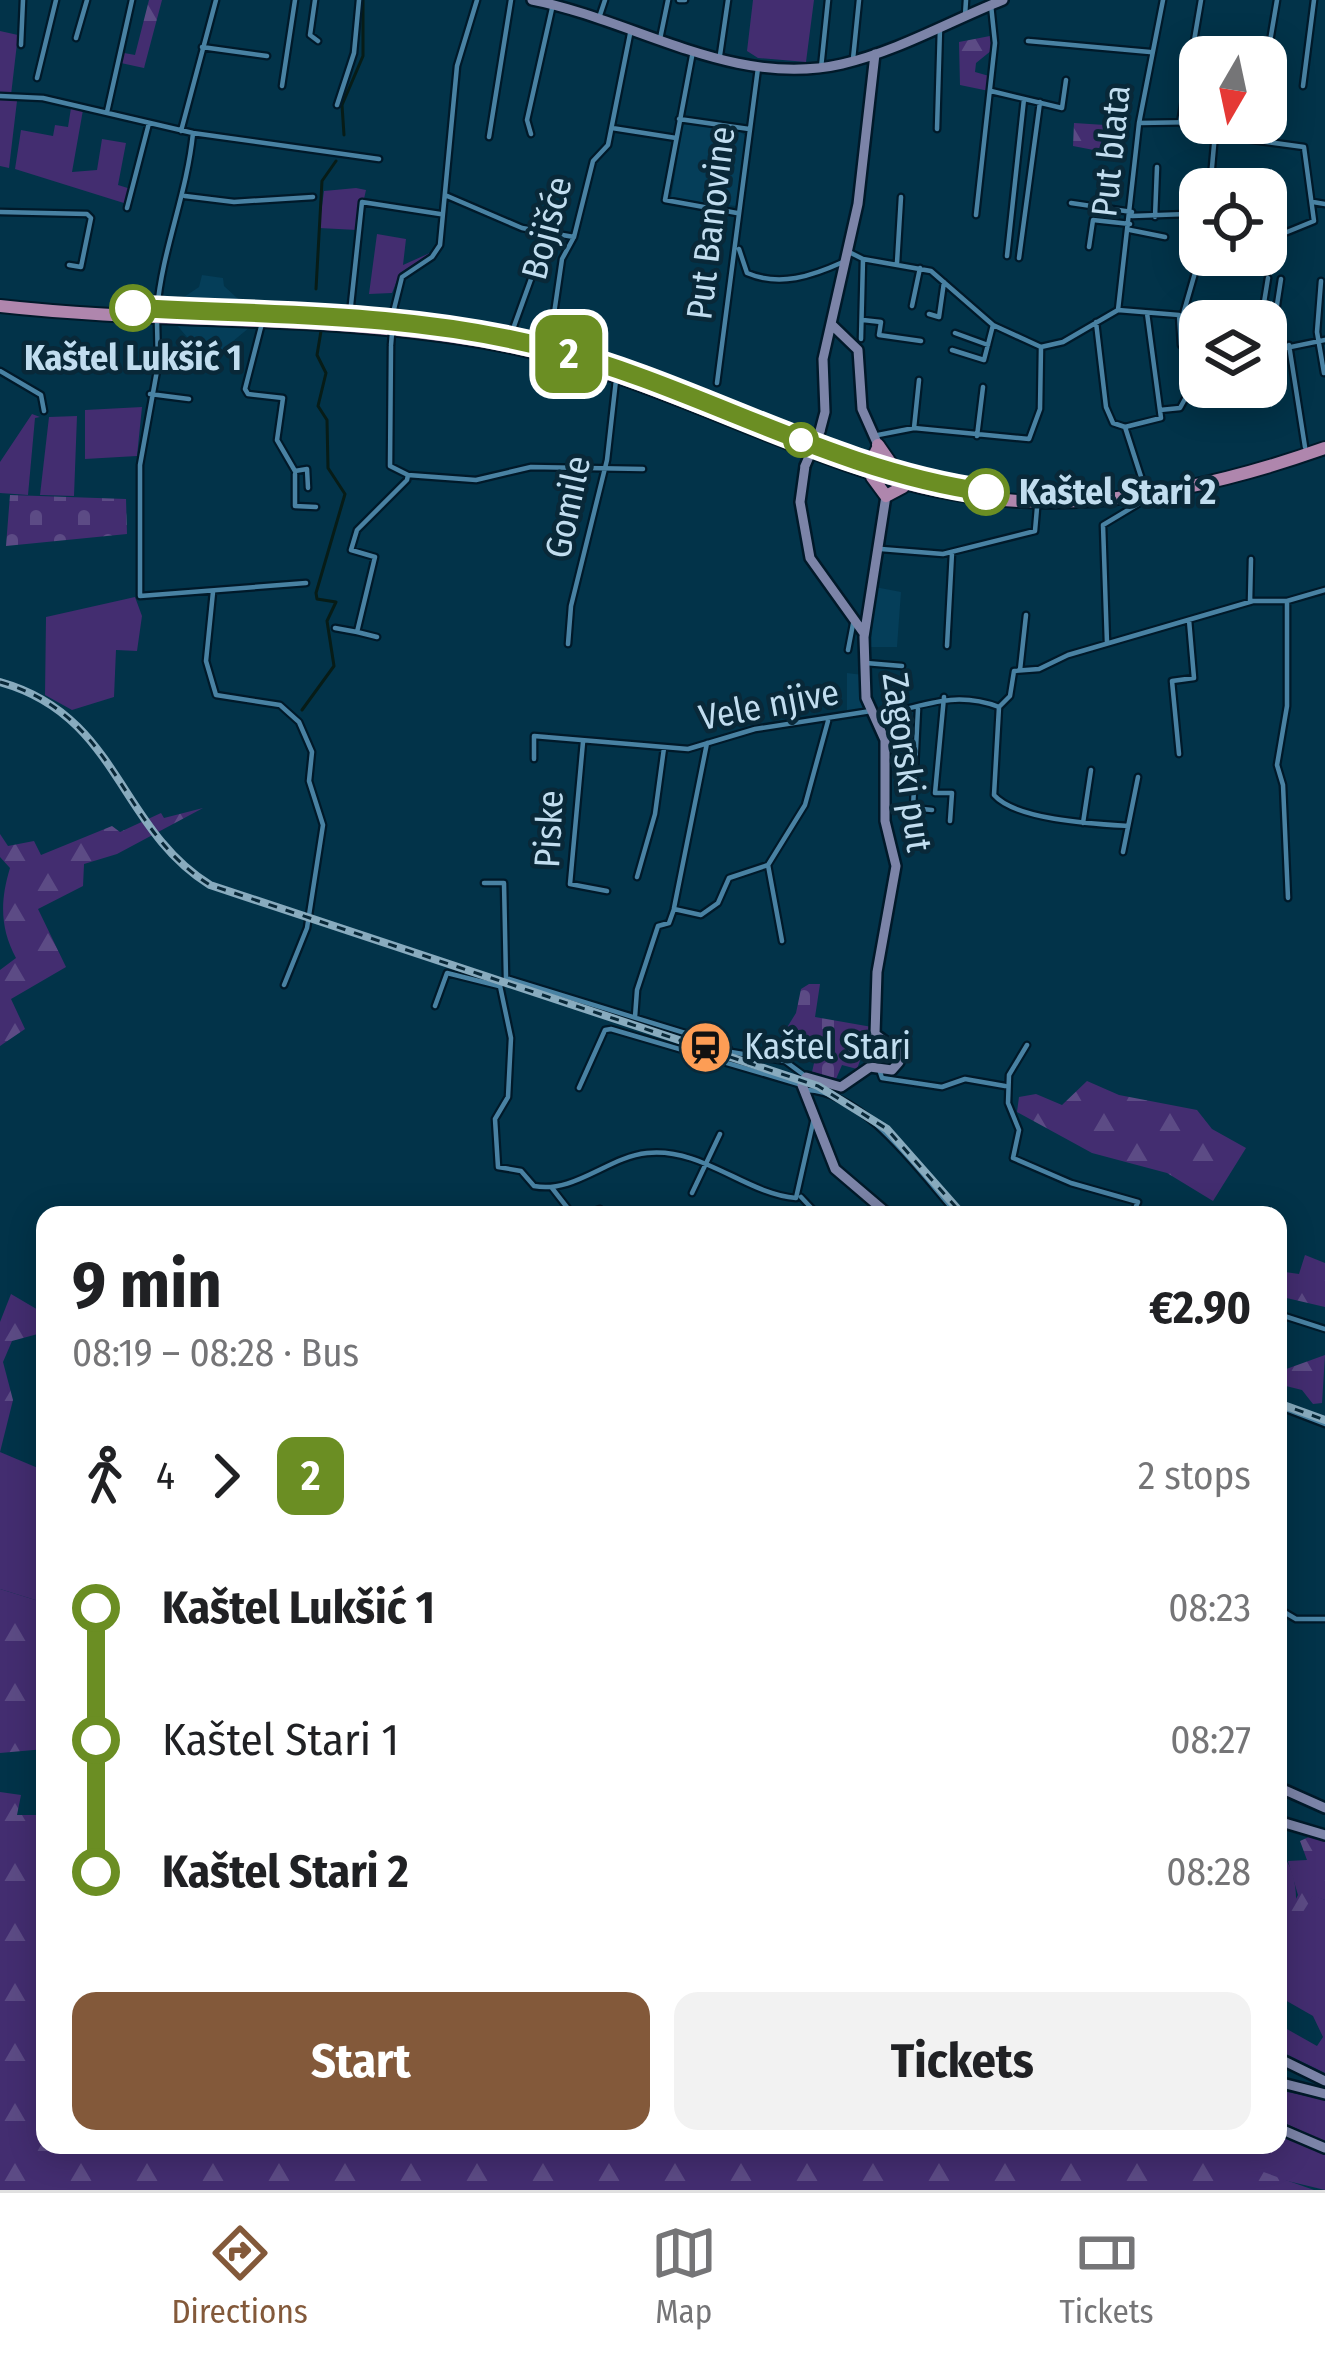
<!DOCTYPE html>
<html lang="en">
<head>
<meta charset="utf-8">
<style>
  :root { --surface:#fff; --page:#f2f2f2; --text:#202124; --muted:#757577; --line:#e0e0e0; --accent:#83593a }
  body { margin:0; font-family:"Fira Sans Condensed",sans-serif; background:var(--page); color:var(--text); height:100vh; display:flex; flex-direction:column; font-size:45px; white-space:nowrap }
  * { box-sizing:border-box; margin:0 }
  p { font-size:39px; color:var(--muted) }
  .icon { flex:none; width:66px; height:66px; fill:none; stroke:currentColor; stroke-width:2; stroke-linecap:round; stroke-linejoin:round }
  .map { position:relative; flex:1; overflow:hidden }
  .panel { position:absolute; left:36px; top:1206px; width:1251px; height:948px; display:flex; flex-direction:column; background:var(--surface); border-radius:24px; box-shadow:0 6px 30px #0003 }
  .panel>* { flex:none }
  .badge { padding:0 24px; border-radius:18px; font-size:42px; line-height:78px }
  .needle { width:78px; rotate:189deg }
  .buttons { position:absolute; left:1179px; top:36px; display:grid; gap:24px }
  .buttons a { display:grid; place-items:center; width:108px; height:108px; border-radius:24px; background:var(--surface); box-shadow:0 6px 30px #0003; font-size:60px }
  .map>.badge { position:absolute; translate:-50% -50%; box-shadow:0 0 0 6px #fff }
  .legs { display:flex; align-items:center; gap:18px; height:132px; padding:0 36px; font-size:39px }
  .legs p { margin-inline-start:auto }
  .summary { display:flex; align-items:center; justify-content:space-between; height:204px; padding:0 36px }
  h1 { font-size:66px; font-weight:700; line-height:90px }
  .button { display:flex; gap:24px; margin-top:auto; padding:24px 36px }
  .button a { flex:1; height:138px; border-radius:24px; background:var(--accent); color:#fff; font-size:48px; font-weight:700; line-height:138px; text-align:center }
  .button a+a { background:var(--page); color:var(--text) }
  ul { padding:0 36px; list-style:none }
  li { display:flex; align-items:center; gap:42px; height:132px; font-size:45px }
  li i { display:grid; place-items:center; width:18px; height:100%; margin:0 15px; background:currentColor }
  li i::after { content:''; width:30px; height:30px; margin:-15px; border:9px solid; border-radius:50%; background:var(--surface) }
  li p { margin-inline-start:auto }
  li:first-child i { background:linear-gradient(#0000 50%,currentColor 0) }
  li:last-child i { background:linear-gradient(currentColor 50%,#0000 0) }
  .tab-bar { display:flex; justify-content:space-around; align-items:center; height:168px; border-top:3px solid var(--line); background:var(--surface); font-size:33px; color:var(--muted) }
  .tab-bar a { display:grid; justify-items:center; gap:6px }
  .tab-bar .on { color:var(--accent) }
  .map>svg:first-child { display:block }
  .built { fill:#053e59 }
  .grass { fill:#432d70 }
  .forest { fill:url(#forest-firs) }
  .cemetery { fill:url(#cemetery-stones) }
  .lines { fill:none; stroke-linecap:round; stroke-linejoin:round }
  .stream { stroke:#071c17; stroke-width:3 }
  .street-casing { stroke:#001929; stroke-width:9 }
  .secondary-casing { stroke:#001929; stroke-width:14 }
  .primary-casing { stroke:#001929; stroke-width:16 }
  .street { stroke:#4982a3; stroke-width:4.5 }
  .secondary { stroke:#7c84a8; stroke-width:9 }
  .primary { stroke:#af86ad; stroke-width:12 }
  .rail-casing { stroke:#88abbe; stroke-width:8 }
  .rail { stroke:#092838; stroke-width:3; stroke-dasharray:9; stroke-linecap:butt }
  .street-bridge-casing { stroke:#001929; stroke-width:9; stroke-linecap:butt }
  .secondary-bridge-casing { stroke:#001929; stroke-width:14; stroke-linecap:butt }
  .street-bridge { stroke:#4982a3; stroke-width:4.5 }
  .secondary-bridge { stroke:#7c84a8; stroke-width:9 }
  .line-1-casing { stroke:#fff; stroke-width:27 }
  .line-1 { stroke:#6b8e23; stroke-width:18 }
  .stop-1-dot { fill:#fff; stroke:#6b8e23; stroke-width:6 }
  .labels { text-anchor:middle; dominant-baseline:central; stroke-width:9; stroke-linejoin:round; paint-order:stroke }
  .street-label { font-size:36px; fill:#c1ddef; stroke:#092838 }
  .stop-label { font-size:36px; font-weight:bold; fill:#c1ddef; stroke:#092838 }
  .poi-label { font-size:36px; fill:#c1ddef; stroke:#092838; text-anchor:start }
</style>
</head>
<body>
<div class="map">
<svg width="1325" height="2190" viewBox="0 0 1325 2190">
  <defs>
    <pattern id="forest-firs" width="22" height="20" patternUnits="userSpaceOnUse" patternTransform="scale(3)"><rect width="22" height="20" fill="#432d70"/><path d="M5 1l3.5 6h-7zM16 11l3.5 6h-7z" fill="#5c4b85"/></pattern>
    <pattern id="cemetery-stones" width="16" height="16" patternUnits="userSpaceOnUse" patternTransform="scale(3)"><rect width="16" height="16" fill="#432d70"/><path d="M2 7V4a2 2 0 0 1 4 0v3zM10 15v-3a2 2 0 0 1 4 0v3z" fill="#5c4b85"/></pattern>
  </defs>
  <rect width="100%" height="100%" fill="#023349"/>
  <path class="built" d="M683 124 739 131 746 136 736 206 671 199Z
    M202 275 223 278 224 286 249 309 172 305 199 287Z
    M175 323 250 327 220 352 199 351Z
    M875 587 901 592 897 647H871Z
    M847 673 863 675 868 710 847 715Z"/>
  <path class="grass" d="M753 0H814L806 62 758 58 747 51Z
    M0 31 18 35 11 95 0 94Z
    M0 99 17 101 9 168 0 166Z
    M71 108 83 110 72 172 97 170 102 139 126 143 118 185 131 189 127 204 15 169 21 130 53 136 55 125 68 127Z
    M356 188 366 190 357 230 319 228 324 191Z
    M377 234 406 239 403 265 432 252 400 273 392 293 369 294Z
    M142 407 137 456 85 459V410Z
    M32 414 40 417 35 418 28 495 0 493V462Z
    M77 416 74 496 40 495 49 417Z
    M135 597 142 616 137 651 116 650 114 697 72 710 45 695 46 617Z
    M0 1452 45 1471V1603L0 1589Z
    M1278 1849C1298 1871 1298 1897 1294 1925L1313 1895 1325 1900V2073L1282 2052 1278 2024 1317 2046 1323 2037 1313 2016 1278 1996Z
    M1278 2090 1325 2100V2142L1278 2120Z
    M1278 2131 1325 2151V2190L1258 2174 1187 2145H1278Z"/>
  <path class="forest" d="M149 0H162L144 68 121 63 124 53 135 55Z
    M990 36 992 50 976 63 975 72 989 76V91L960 85 959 42Z
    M1074 123 1105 125 1099 151 1073 146Z
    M203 808 117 854 84 864 83 886 38 909 66 967 11 999 25 1029 0 1046V970L16 958C0 928 0 901 10 868L0 857V834L8 846 34 841 41 855 112 826 120 832 161 813 164 818Z
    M1087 1081 1119 1095 1197 1110 1212 1129 1246 1148 1213 1201 1167 1173 1092 1153 1017 1112 1019 1097 1036 1094 1062 1105Z
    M1305 1255 1325 1263V1307L1278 1296V1271L1299 1274Z
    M11 1294 45 1314V1332L12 1341 3 1362 13 1400 0 1452V1322Z
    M1325 1355 1322 1403 1313 1404 1302 1390 1278 1384V1372Z
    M0 1589 45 1603V1749L0 1753Z
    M0 1792 21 1795 17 1815H45V2145H1187L1314 2190H0Z
    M1313 1835 1325 1838V1900L1313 1896 1294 1926 1285 1920 1298 1895 1288 1861 1307 1860 1300 1841Z"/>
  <path class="cemetery" d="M10 495 126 499 127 534 6 546Z
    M809 984H820L815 1017 872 1027 857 1069 842 1065 836 1079 812 1072 815 1059 775 1047 796 1013 801 989Z"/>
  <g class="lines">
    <path class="stream" d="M344 135 342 105 363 56V0
      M316 289 322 181 336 161
      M302 710 334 666 327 621 336 602 317 599 316 593 345 494 328 468 327 420 318 406 326 373 317 355 321 331"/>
    <defs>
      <path id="street" d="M315 0 310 35 318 41
        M679 0H685
        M965 16 966 0
        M599 18 605 0
        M76 38 87 0
        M660 39 668 0
        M1028 41 1150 52
        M21 45 23 0
        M202 47 267 56
        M693 51 665 200 737 213
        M720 55 728 0
        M853 59 859 0
        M1266 65 1277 0
        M821 68 828 0
        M37 78 56 0
        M282 86 295 0
        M1303 86 1314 0
        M991 91 1062 108 1066 80
        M0 96 43 98 193 133 379 159
        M337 105 354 53 359 0
        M107 112 132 0
        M679 119 749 129
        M1139 123 1200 122
        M1180 123 1201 0
        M612 128 676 138
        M937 129 940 28
        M181 131 216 0
        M531 134 527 120 553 4
        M1216 135 1304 147 1314 221 1287 232
        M489 137 511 0
        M1210 189 1216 123
        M445 195 522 228 574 237
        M185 196 234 202 313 197
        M1313 202 1325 204
        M1071 203 1132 212
        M127 208 149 123
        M0 212 87 214 91 218 81 267 69 265
        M976 215 995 43 991 5
        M1132 216 1187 214 1190 195
        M1155 217 1157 167
        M1130 230 1165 237
        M1089 247 1093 220 1130 224
        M739 249 747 273C780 287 812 276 843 262
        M849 252 863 259 861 339
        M1007 256 1024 99
        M1019 258 1040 102
        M863 259 931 271 993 325 1041 347 1063 342 1118 310
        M897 263 901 197
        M1321 281 1317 332 1324 373
        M912 306 920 268
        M394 309 402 277 432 257 440 245 457 66 477 0
        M157 310C162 250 187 194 193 133
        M1118 310 1139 123 1163 0
        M1118 310 1179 315 1181 345 1200 351
        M350 314 362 202 440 214
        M929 314 939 317 944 282
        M1182 318 1199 259
        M863 320 881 322 879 335 921 341
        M1261 321 1268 278
        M157 322 158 365 140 465V596L306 583
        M1096 322 1106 407 1113 423 1125 427 1144 486
        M262 323 245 389 248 394 283 398 277 440 295 471 307 469 308 488
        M955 333 988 345
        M509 340 548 232
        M1289 345 1305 447
        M549 348 562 259 574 237 593 161 608 145 631 29
        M952 350 984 360 993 325
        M1270 350 1281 279
        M1266 352 1325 340
        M0 371 41 395 44 411
        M717 383 758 68
        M150 394 189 399
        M1160 410 1180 408 1191 388 1193 350
        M1125 427 1161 418 1147 313
        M914 428 919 380
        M878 435 914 428 1029 439 1040 409 1041 347
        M977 436 983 387
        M295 474V506L316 507
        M408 475 476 480 531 467 643 469
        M881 549 943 554 1035 531 1037 508
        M213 592 206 661 216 695 280 705 299 722 312 752 309 781 323 825 307 928 284 985
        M1287 601V706L1277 765 1283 785 1288 898
        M1250 602 1251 559
        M335 628 357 632
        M377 637 357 632 375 557 351 550 357 530 407 480 408 475 390 466 391 346
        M1107 643 1103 525 1138 504
        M568 644 571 606 607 460 616 380
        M947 646 952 553
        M848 650 853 624
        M866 663 902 666
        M1020 670 1026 615
        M944 697 935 793H952L950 821
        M999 707 1010 696 1014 671 1039 669 1068 655 1253 601H1287L1325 590
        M999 707 994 795C1016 820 1095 824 1128 826
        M918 709 913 808 932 810
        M873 717C919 708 952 689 999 707
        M583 742 570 884 607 891
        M1179 754 1172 681 1194 678 1189 620
        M534 759V736L688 749 755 729 871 711
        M1083 823 1091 770
        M1123 852 1138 777
        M637 877 655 814 664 748
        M484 883H504L506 978 685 1033 719 1035 731 1052 785 1061 804 1075
        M674 908 707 743
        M782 941 768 865 805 805 828 721
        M506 978 500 986 511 1038 508 1097 495 1119 498 1167 521 1171 534 1186C574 1194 608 1157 647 1153 702 1147 746 1194 796 1198L814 1118
        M435 1006 447 973 499 986
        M635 1017 637 990 658 926 669 923 674 909 701 915 718 903 729 878 768 865
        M1027 1045 1009 1075 1008 1103 1019 1130 1013 1158 1071 1183 1138 1202 1132 1215
        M879 1069 882 1078 942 1087 965 1079 1005 1086
        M579 1088 605 1030 611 1029 802 1085
        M807 1090C865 1092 922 1175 958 1215
        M552 1188 573 1215
        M692 1193 720 1134
        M801 1197 818 1215
        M582 1215 600 1209 603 1215
        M1278 1314 1325 1329
        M1278 1406 1325 1424
        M1279 1609 1296 1619H1325"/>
      <path id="secondary" d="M532 0C635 20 734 89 842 64 898 51 950 21 1003 0
        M831 324 858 350 862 409 878 445
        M820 431 825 412 823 359 858 204 875 54
        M805 466 800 502 810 558 863 632
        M886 496 864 637 866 698 885 740V821L896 866 877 972 875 1034 898 1051 899 1062 892 1070 870 1067 841 1087 806 1077 802 1085 835 1169 889 1215
        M1278 1595V1609
        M1278 1787 1325 1808
        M1278 1821 1325 1835
        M1278 2058 1325 2081
        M1278 2082 1325 2094
        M1278 2128 1325 2148"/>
      <path id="primary" d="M0 306C168 325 340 313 506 346 632 371 744 431 865 471 1021 525 1172 502 1325 448
        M878 445 894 468 922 481
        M846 457 872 460 879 446
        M872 477 886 496 903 487"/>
    </defs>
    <use href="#street" class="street-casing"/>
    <use href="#secondary" class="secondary-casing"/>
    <use href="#primary" class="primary-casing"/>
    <use href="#street" class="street"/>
    <use href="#secondary" class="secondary"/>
    <use href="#primary" class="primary"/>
    <defs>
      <path id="rail" d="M0 682C119 715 118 828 210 885L818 1086 887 1129 963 1215
        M1278 1403 1325 1420"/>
    </defs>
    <use href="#rail" class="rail-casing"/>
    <use href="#rail" class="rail"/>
    <defs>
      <path id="street-bridge" d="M391 345 394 309"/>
      <path id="secondary-bridge" d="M805 466 820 431"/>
    </defs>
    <use href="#street-bridge" class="street-bridge-casing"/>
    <use href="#secondary-bridge" class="secondary-bridge-casing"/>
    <use href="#street-bridge" class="street-bridge"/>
    <use href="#secondary-bridge" class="secondary-bridge"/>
  </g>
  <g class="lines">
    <defs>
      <path id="line-1" d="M133 308C272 315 416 313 552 349 700 388 833 471 986 492"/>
    </defs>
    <use href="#line-1" class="line-1-casing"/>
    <use href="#line-1" class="line-1"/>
  </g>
  <defs>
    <symbol id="station-disc" viewBox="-11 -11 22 22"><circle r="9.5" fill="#fd9d55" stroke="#092838"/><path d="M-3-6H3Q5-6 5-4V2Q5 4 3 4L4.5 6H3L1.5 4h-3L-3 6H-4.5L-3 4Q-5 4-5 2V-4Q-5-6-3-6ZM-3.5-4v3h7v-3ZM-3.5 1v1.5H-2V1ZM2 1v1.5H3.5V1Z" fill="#111"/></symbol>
  </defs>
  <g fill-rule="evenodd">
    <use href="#station-disc" x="676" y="1018" width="59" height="59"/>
  </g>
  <g class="stop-1-dot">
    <circle cx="133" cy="308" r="21"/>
    <circle cx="801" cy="440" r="15"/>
    <circle cx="986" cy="492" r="21"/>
  </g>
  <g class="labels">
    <g class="street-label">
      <text transform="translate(1111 151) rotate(-84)">Put blata</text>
      <text transform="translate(711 223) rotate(-83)">Put Banovine</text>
      <text transform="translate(547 228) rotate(-75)">Bojišće</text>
      <text transform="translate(568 507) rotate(-78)">Gomile</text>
      <text transform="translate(769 705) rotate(-11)">Vele njive</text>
      <text transform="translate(907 762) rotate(82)">Zagorski put</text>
      <text transform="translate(549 829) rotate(-87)">Piske</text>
    </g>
    <g class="stop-label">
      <text x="133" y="358">Kaštel Lukšić 1</text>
      <text x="1019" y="492" text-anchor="start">Kaštel Stari 2</text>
    </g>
    <g class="poi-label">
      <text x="744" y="1047">Kaštel Stari</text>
    </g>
  </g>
</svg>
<div class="buttons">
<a><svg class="needle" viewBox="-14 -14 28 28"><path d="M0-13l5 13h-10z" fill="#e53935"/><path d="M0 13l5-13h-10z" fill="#757577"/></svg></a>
<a><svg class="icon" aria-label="locate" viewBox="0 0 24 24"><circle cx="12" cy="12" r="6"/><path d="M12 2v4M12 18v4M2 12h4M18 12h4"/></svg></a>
<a><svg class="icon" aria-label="layers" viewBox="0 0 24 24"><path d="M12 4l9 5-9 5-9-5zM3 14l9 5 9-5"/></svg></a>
</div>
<b class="badge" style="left:569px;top:354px;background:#6b8e23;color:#fff">2</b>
<section class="panel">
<div class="summary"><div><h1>9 min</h1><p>08:19 – 08:28 · Bus</p></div><b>€2.90</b></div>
<div class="legs"><svg class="icon" aria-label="walk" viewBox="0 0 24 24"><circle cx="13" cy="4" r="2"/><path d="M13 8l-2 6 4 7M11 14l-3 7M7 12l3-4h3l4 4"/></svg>4<svg class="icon" aria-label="forward" viewBox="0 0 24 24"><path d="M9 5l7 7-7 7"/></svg><b class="badge" style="background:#6b8e23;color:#fff">2</b><p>2 stops</p></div>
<ul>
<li><i style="color:#6b8e23"></i><b>Kaštel Lukšić 1</b><p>08:23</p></li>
<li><i style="color:#6b8e23"></i><span>Kaštel Stari 1</span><p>08:27</p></li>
<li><i style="color:#6b8e23"></i><b>Kaštel Stari 2</b><p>08:28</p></li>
</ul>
<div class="button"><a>Start</a><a>Tickets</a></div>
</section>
</div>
<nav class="tab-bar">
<a class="on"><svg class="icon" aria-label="directions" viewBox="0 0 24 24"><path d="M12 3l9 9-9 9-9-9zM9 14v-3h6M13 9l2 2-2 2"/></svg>Directions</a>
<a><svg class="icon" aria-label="map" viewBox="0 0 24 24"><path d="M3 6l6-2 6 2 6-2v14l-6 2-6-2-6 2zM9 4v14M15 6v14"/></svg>Map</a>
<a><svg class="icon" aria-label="tickets" viewBox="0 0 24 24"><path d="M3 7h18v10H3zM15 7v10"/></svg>Tickets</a>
</nav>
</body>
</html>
